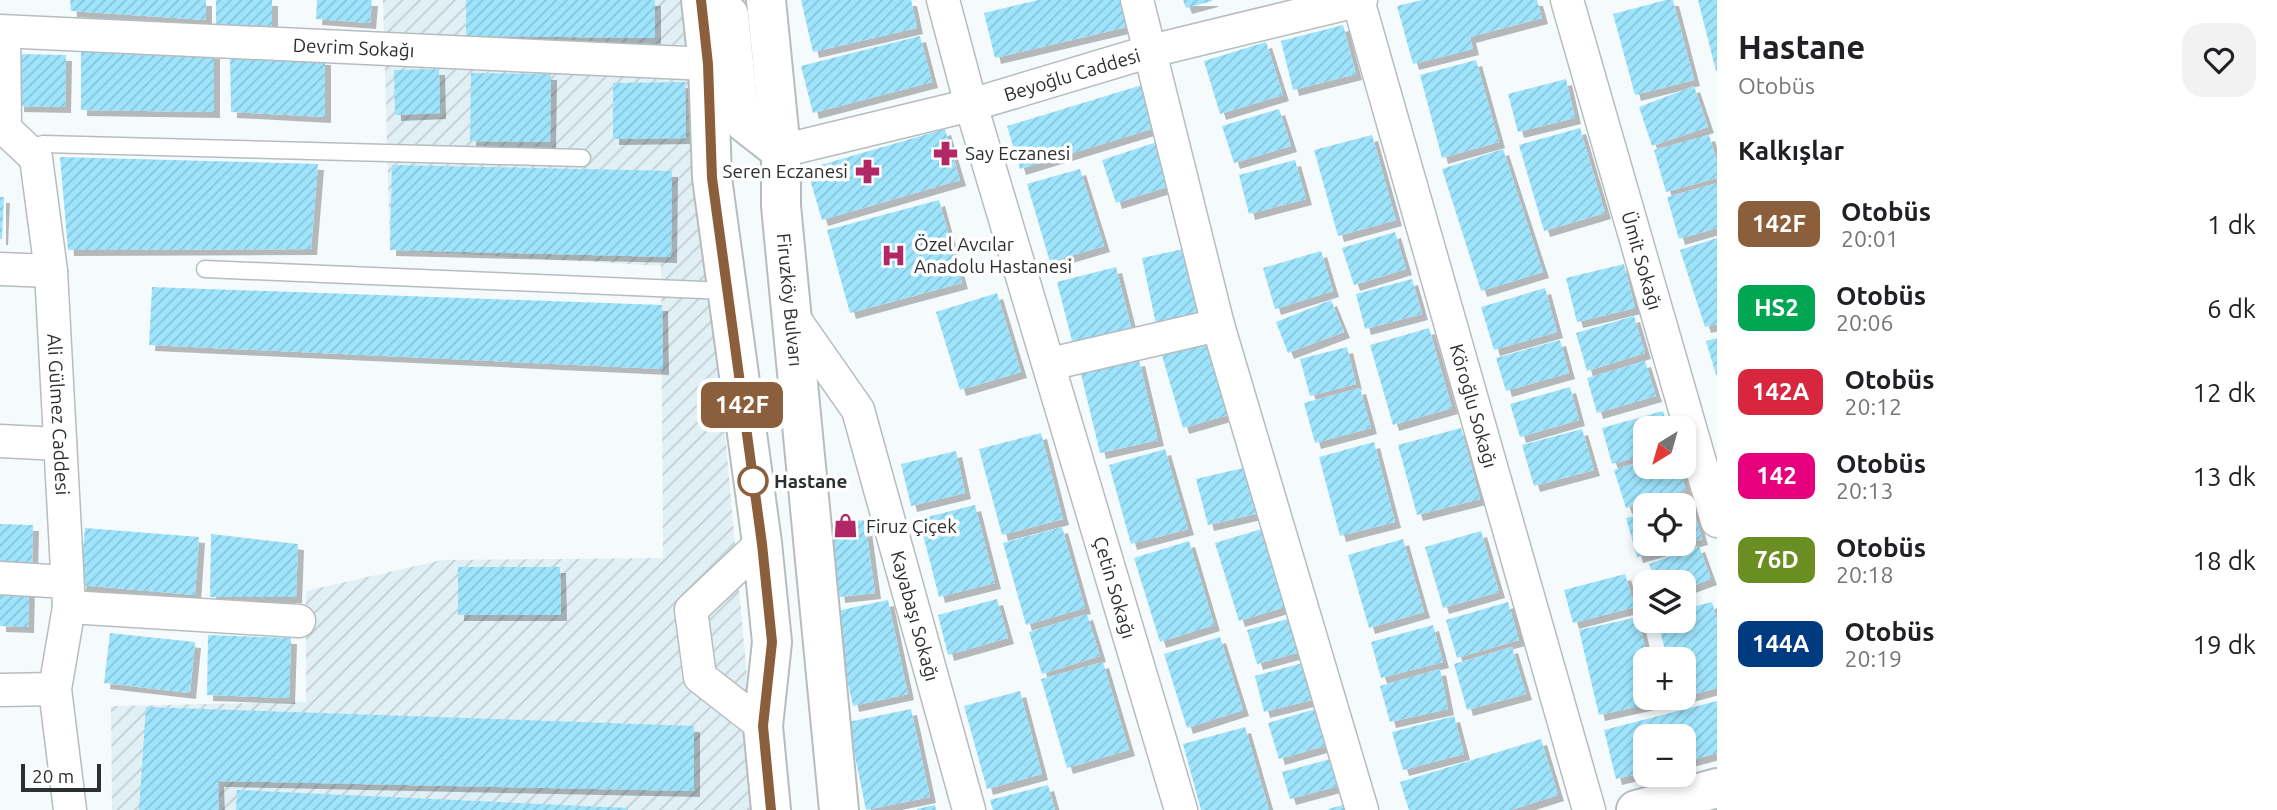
<!DOCTYPE html>
<html lang="tr">
<head>
<meta charset="utf-8">
<style>
  :root { --surface:#fff; --page:#f2f2f2; --text:#202124; --muted:#757577 }
  body { margin:0; font-family:Ubuntu,sans-serif; background:var(--page); color:var(--text); height:100vh; display:flex; flex-direction:column; font-size:26px; white-space:nowrap }
  * { box-sizing:border-box; margin:0 }
  p { font-size:23px; color:var(--muted) }
  .icon { flex:none; width:38px; height:38px; fill:none; stroke:currentColor; stroke-width:2; stroke-linecap:round; stroke-linejoin:round }
  .map { position:relative; flex:1; overflow:hidden }
  .drawer { display:flex; flex-direction:column; background:var(--surface); width:560px }
  .drawer>* { flex:none }
  .badge { padding:0 14px; border-radius:10px; font-size:24px; line-height:46px }
  .needle { width:46px; rotate:217deg }
  .controls { position:absolute; left:1633px; top:416px; display:grid; gap:14px }
  .controls a { display:grid; place-items:center; width:63px; height:63px; border-radius:14px; background:var(--surface); box-shadow:0 4px 10px #0003; font-size:35px }
  .scale { position:absolute; left:21px; bottom:18px; width:80px; box-sizing:border-box; padding-left:7px; border:4px solid #2d3030; border-top:0; font-size:19px; line-height:24px; white-space:nowrap; color:#2d3030; -webkit-text-stroke:5px #fff; paint-order:stroke }
  .map>.badge { position:absolute; translate:-50% -50%; box-shadow:0 0 0 4px #fff }
  h2 { padding:0 21px; font-size:26px; line-height:63px }
  .round { display:grid; place-items:center; flex:none; width:74px; height:74px; border-radius:21px; background:var(--page) }
  .overview { display:flex; align-items:center; justify-content:space-between; height:119px; padding:0 21px }
  h1 { font-size:33px; font-weight:600; line-height:52px }
  ul { padding:0; list-style:none }
  li { display:flex; align-items:center; gap:21px; height:84px; padding:0 21px }
  li div { flex:1 }
  li b { display:block; font-size:26px }
  li em { font-style:normal }
  li .badge { min-width:77px; font-weight:700; text-align:center }
  main { display:flex; flex:1; min-height:0 }
  .map>svg:first-child { display:block }
  .industrial { fill:url(#industrial-furrows) }
  .building { fill:url(#building-hatch); filter:url(#shadow) }
  .lines { fill:none; stroke-linecap:round; stroke-linejoin:round }
  .service-casing { stroke:#b7bdbf; stroke-width:19 }
  .minor-casing { stroke:#b7bdbf; stroke-width:35 }
  .primary-casing { stroke:#b7bdbf; stroke-width:42 }
  .service { stroke:#fff; stroke-width:16 }
  .minor { stroke:#fff; stroke-width:32 }
  .primary { stroke:#fff; stroke-width:38 }
  .line-casing { stroke:#fff; stroke-width:16 }
  .line { stroke:#8b5e3c; stroke-width:10 }
  .stop-dot { fill:#fff; stroke:#8b5e3c; stroke-width:3.5 }
  .labels { text-anchor:middle; dominant-baseline:central; stroke-width:7; stroke-linejoin:round; paint-order:stroke }
  .street-label { font-size:19px; fill:#2d3030; stroke:#fff }
  .poi-label { font-size:19px; fill:#2d3030; stroke:#fff; text-anchor:start }
  .stop-label { font-size:19px; font-weight:bold; fill:#2d3030; stroke:#fff; text-anchor:start }
</style>
</head>
<body>
<main>
<div class="map">
<svg width="1717" height="810" viewBox="0 0 1717 810">
  <defs>
    <pattern id="industrial-furrows" width="10" height="10" patternUnits="userSpaceOnUse" patternTransform="scale(1.75)"><rect width="10" height="10" fill="#e1f0f5"/><path d="M-1 1l2-2M0 10L10 0M9 11l2-2" fill="none" stroke="#c1ced2"/></pattern>
    <pattern id="building-hatch" width="6" height="6" patternUnits="userSpaceOnUse" patternTransform="scale(1.75)"><rect width="6" height="6" fill="#9ee4fc"/><path d="M-1 1l2-2M0 6l6-6M5 7l2-2" fill="none" stroke="#88c4d8"/></pattern>
    <filter id="shadow"><feDropShadow dx="6" dy="6" stdDeviation="0" flood-color="#0004"/></filter>
  </defs>
  <rect width="100%" height="100%" fill="#f5fbfd"/>
  <path class="industrial" d="M383 0H686L759 810H112L111 706 306 702V591L442 560 663 558 661 266 390 250Z"/>
  <path class="building" d="M70 0H206V20L71 11Z
    M216 0H272V26L216 25Z
    M317 0H372L370 23 316 19Z
    M466 0H655V38L466 36Z
    M801 0H911L917 28 813 52Z
    M1038 0H1120L1127 27 995 58 984 13Z
    M1183 0H1212V1L1186 8Z
    M1422 0H1537L1542 18 1470 37 1473 49 1413 64 1397 6Z
    M1666 0H1673L1694 80 1635 95 1613 14Z
    M1698 0H1717V71H1716Z
    M1343 25 1356 74 1293 90 1281 41Z
    M920 36 932 82 813 113 801 66Z
    M1266 42 1283 95 1220 114 1204 61Z
    M81 51 214 53V112L81 110Z
    M19 54 66 55 65 107 18 106Z
    M230 57 325 59V117L231 112Z
    M1476 60 1499 142 1442 158 1420 75Z
    M439 69 440 113 395 115 394 70Z
    M471 73 551 74 550 142 470 141Z
    M1566 79 1575 118 1518 132 1508 94Z
    M685 82 686 138 613 139V83Z
    M1142 85 1155 128 1020 169 1007 126Z
    M1694 86 1708 127 1652 146 1639 107Z
    M1279 109 1291 146 1234 163 1222 126Z
    M1580 128 1605 213 1544 231 1519 145Z
    M945 129 960 180 822 220 807 169Z
    M1372 135 1396 220 1338 236 1314 150Z
    M1709 135 1717 162V178L1666 192 1654 150Z
    M1160 141 1174 185 1116 203 1102 160Z
    M1503 149 1543 272 1481 291 1442 169Z
    M60 157 318 164 311 249 68 250Z
    M1295 160 1306 199 1249 214 1239 175Z
    M392 165 672 171 671 257 390 250Z
    M1080 169 1104 246 1050 262 1027 184Z
    M1717 183V228L1679 239 1667 197Z
    M0 197H4L2 239H0Z
    M939 200 962 283 850 313 827 230Z
    M1395 232 1406 269 1354 285 1342 248Z
    M1717 238V324L1705 327 1680 250Z
    M1188 248 1203 319 1157 329 1142 258Z
    M1321 251 1333 291 1275 309 1263 268Z
    M1624 264 1635 308 1577 322 1566 278Z
    M1116 267 1133 334 1074 349 1057 282Z
    M1412 279 1422 314 1365 329 1356 294Z
    M152 287 662 305 663 369 149 345Z
    M1545 288 1557 332 1494 350 1481 307Z
    M997 293 1021 372 960 390 936 312Z
    M1331 300 1344 332 1288 353 1276 322Z
    M1634 316 1645 353 1587 371 1576 333Z
    M1429 328 1452 408 1393 425 1370 345Z
    M1212 337 1235 413 1183 428 1161 352Z
    M1717 338V375H1716L1706 341Z
    M1560 340 1569 373 1506 391 1496 358Z
    M1347 347 1356 384 1310 396 1300 359Z
    M1139 360 1158 440 1100 453 1081 374Z
    M1645 361 1656 396 1597 413 1587 378Z
    M1570 387 1579 420 1520 437 1510 404Z
    M1360 388 1371 428 1315 443 1304 403Z
    M1663 411 1668 429H1645V455L1612 464 1602 428Z
    M1461 428 1480 499 1417 515 1398 445Z
    M1582 429 1594 470 1534 486 1522 445Z
    M1041 433 1063 519 1002 535 979 449Z
    M1374 442 1395 522 1340 536 1319 457Z
    M1165 449 1188 529 1131 544 1109 465Z
    M956 451 965 493 911 506 901 464Z
    M1645 460V467H1679L1686 490 1626 508 1614 470Z
    M1252 466 1264 512 1208 525 1196 479Z
    M1691 500 1702 539 1684 544V506L1673 505Z
    M975 505 995 583 939 597 919 519Z
    M1645 513V544L1680 545 1637 557 1626 518Z
    M865 520 875 593 839 597 830 524Z
    M0 524 33 525 32 567 0 565Z
    M1062 527 1085 608 1026 625 1003 543Z
    M1268 527 1292 605 1239 621 1215 543Z
    M85 528 199 537 195 595 80 585Z
    M1481 531 1499 592 1443 608 1425 547Z
    M211 534 298 544 296 597H210Z
    M1403 539 1424 612 1369 628 1348 555Z
    M1189 541 1214 625 1160 642 1134 558Z
    M1699 546 1711 579 1684 589V583H1656L1649 564Z
    M458 567H560L561 615H458Z
    M1625 574 1635 607 1573 623 1564 590Z
    M0 584 29 585 28 627 0 626Z
    M997 599 1008 638 948 655 938 615Z
    M888 600 908 694 853 706 832 612Z
    M1508 602 1519 640 1457 658 1446 620Z
    M1712 602 1717 620V688L1684 697V660H1668L1657 621H1684V609Z
    M1087 614 1100 656 1042 674 1029 632Z
    M1295 617 1304 651 1257 664 1247 630Z
    M1638 617 1648 660H1645V698H1657L1658 702 1599 715 1579 630Z
    M1433 625 1443 662 1381 678 1371 642Z
    M110 633 195 642 190 693 104 683Z
    M208 635 291 638 289 698 207 695Z
    M1220 637 1243 710 1187 728 1164 654Z
    M1512 647 1526 694 1467 710 1454 664Z
    M1310 661 1320 698 1264 712 1255 676Z
    M1103 662 1129 750 1067 768 1041 679Z
    M1440 669 1448 709 1390 722 1380 686Z
    M1020 691 1042 774 987 789 964 706Z
    M1717 701V753L1684 762V737H1645V772L1616 779 1604 730Z
    M146 707 694 726V791L218 781 219 810H139Z
    M1322 707 1332 744 1279 759 1268 723Z
    M911 709 930 797 866 810 848 722Z
    M1454 716 1464 754 1403 770 1392 732Z
    M1245 727 1269 810H1201L1183 744Z
    M1541 739 1558 795 1511 810H1409L1400 782Z
    M1334 758 1342 785 1290 799 1282 772Z
    M1048 785 1055 810H993L990 800Z
    M237 790 628 808V810H236Z
    M1351 803 1353 810H1329L1328 809Z
    M935 805 936 810H917V809Z"/>
  <g class="lines">
    <defs>
      <path id="service" d="M27 149 43 144 582 158
        M205 269 726 291"/>
      <g id="minor">
        <path id="s1" d="M943 0 971 105 1181 810"/>
        <path d="M1137 0 1218 325 1362 810"/>
        <path id="s2" d="M1358 0 1589 810"/>
        <path id="s3" d="M1567 0 1717 521"/>
        <path id="s4" d="M0 31 708 64"/>
        <path id="s5" d="M4 32 5 129 36 158 51 271 69 607 55 689 70 810"/>
        <path id="s6" d="M781 151 971 105 1151 51 1361 0"/>
        <path d="M0 269 51 271"/>
        <path id="s7" d="M793 317 858 410 969 810"/>
        <path d="M1050 364 1218 325"/>
        <path d="M0 441 60 444"/>
        <path d="M762 543 691 610 700 677 763 726"/>
        <path d="M0 578 67 582"/>
        <path d="M69 607 299 621"/>
        <path d="M0 690 55 689"/>
      </g>
      <g id="primary">
        <path d="M701 0 708 64 712 178 762 543 772 642 763 726 771 810"/>
        <path id="s8" d="M766 0 781 151V206L839 810"/>
        <path d="M729 15 738 101 745 123 781 151"/>
        <path d="M1636 810 1717 788"/>
      </g>
    </defs>
    <use href="#service" class="service-casing"/>
    <use href="#minor" class="minor-casing"/>
    <use href="#primary" class="primary-casing"/>
    <use href="#service" class="service"/>
    <use href="#minor" class="minor"/>
    <use href="#primary" class="primary"/>
  </g>
  <g class="lines">
    <defs>
      <path id="line" d="M701 0 708 64 712 178 762 544 772 642 763 726 771 810"/>
    </defs>
    <use href="#line" class="line-casing"/>
    <use href="#line" class="line"/>
  </g>
  <defs>
    <symbol id="pharmacy-bare" viewBox="-9 -9 18 18"><path d="M-2-6h4v4h4v4h-4v4h-4v-4h-4v-4h4Z" fill="#b22867" stroke="#fff" stroke-width="2.5" paint-order="stroke"/></symbol>
    <symbol id="hospital-bare" viewBox="-9 -9 18 18"><path d="M-5-5h3v3.5h4V-5h3V5h-3V1.5h-4V5h-3Z" fill="#b22867" stroke="#fff" stroke-width="2.5" paint-order="stroke"/></symbol>
    <symbol id="shop-bare" viewBox="-9 -9 18 18"><path d="M-5-2.5h2.3a2.7 3.5 0 0 1 5.4 0H5L5.5 6h-11ZM-1.5-2.5h3a1.5 2.3 0 0 0-3 0Z" fill="#b22867" stroke="#fff" stroke-width="2.5" paint-order="stroke"/></symbol>
  </defs>
  <g fill-rule="evenodd">
    <use href="#pharmacy-bare" x="928" y="136" width="35" height="35"/>
    <use href="#pharmacy-bare" x="850" y="154" width="35" height="35"/>
    <use href="#hospital-bare" x="876" y="238" width="35" height="35"/>
    <use href="#shop-bare" x="828" y="508" width="35" height="35"/>
  </g>
  <circle class="stop-dot" cx="753" cy="481" r="14"/>
  <g class="labels">
    <g class="street-label">
      <text stroke="none"><textPath href="#s4" startOffset="354">Devrim Sokağı</textPath></text>
      <text stroke="none"><textPath href="#s6" startOffset="301">Beyoğlu Caddesi</textPath></text>
      <text stroke="none"><textPath href="#s3" startOffset="271">Ümit Sokağı</textPath></text>
      <text stroke="none"><textPath href="#s8" startOffset="301">Firuzköy Bulvarı</textPath></text>
      <text stroke="none"><textPath href="#s2" startOffset="422">Köroğlu Sokağı</textPath></text>
      <text stroke="none"><textPath href="#s5" startOffset="397">Ali Gülmez Caddesi</textPath></text>
      <text stroke="none"><textPath href="#s1" startOffset="612">Çetin Sokağı</textPath></text>
      <text stroke="none"><textPath href="#s7" startOffset="327">Kayabaşı Sokağı</textPath></text>
    </g>
    <g class="poi-label">
      <text x="965" y="153">Say Eczanesi</text>
      <text x="848" y="171" text-anchor="end">Seren Eczanesi</text>
      <text x="914" y="244">Özel Avcılar<tspan x="914" dy="22">Anadolu Hastanesi</tspan></text>
      <text x="866" y="526">Firuz Çiçek</text>
    </g>
    <g class="stop-label">
      <text x="774" y="481">Hastane</text>
    </g>
  </g>
</svg>
<div class="controls">
<a><svg class="needle" viewBox="-14 -14 28 28"><path d="M0-13l5 13h-10z" fill="#e53935"/><path d="M0 13l5-13h-10z" fill="#757577"/></svg></a>
<a><svg class="icon" aria-label="locate" viewBox="0 0 24 24"><circle cx="12" cy="12" r="6"/><path d="M12 2v4M12 18v4M2 12h4M18 12h4"/></svg></a>
<a><svg class="icon" aria-label="layers" viewBox="0 0 24 24"><path d="M12 4l9 5-9 5-9-5zM3 14l9 5 9-5"/></svg></a>
<a>+</a>
<a>−</a>
</div>
<div class="scale">20 m</div>
<b class="badge" style="left:742px;top:405px;background:#8b5e3c;color:#fff">142F</b>
</div>
<section class="drawer">
<div class="overview"><div><h1>Hastane</h1><p>Otobüs</p></div><a class="round"><svg class="icon" aria-label="heart" viewBox="0 0 24 24"><path d="M12 20l-8-8c-3-5 5-10 8-4 3-6 11-1 8 4z"/></svg></a></div>
<h2>Kalkışlar</h2>
<ul>
<li><span class="badge" style="background:#8b5e3c;color:#fff">142F</span><div><b>Otobüs</b><p>20:01</p></div><em>1 dk</em></li>
<li><span class="badge" style="background:#00a651;color:#fff">HS2</span><div><b>Otobüs</b><p>20:06</p></div><em>6 dk</em></li>
<li><span class="badge" style="background:#d7263d;color:#fff">142A</span><div><b>Otobüs</b><p>20:12</p></div><em>12 dk</em></li>
<li><span class="badge" style="background:#e6007e;color:#fff">142</span><div><b>Otobüs</b><p>20:13</p></div><em>13 dk</em></li>
<li><span class="badge" style="background:#6b8e23;color:#fff">76D</span><div><b>Otobüs</b><p>20:18</p></div><em>18 dk</em></li>
<li><span class="badge" style="background:#003b80;color:#fff">144A</span><div><b>Otobüs</b><p>20:19</p></div><em>19 dk</em></li>
</ul>
</section>
</main>
</body>
</html>
